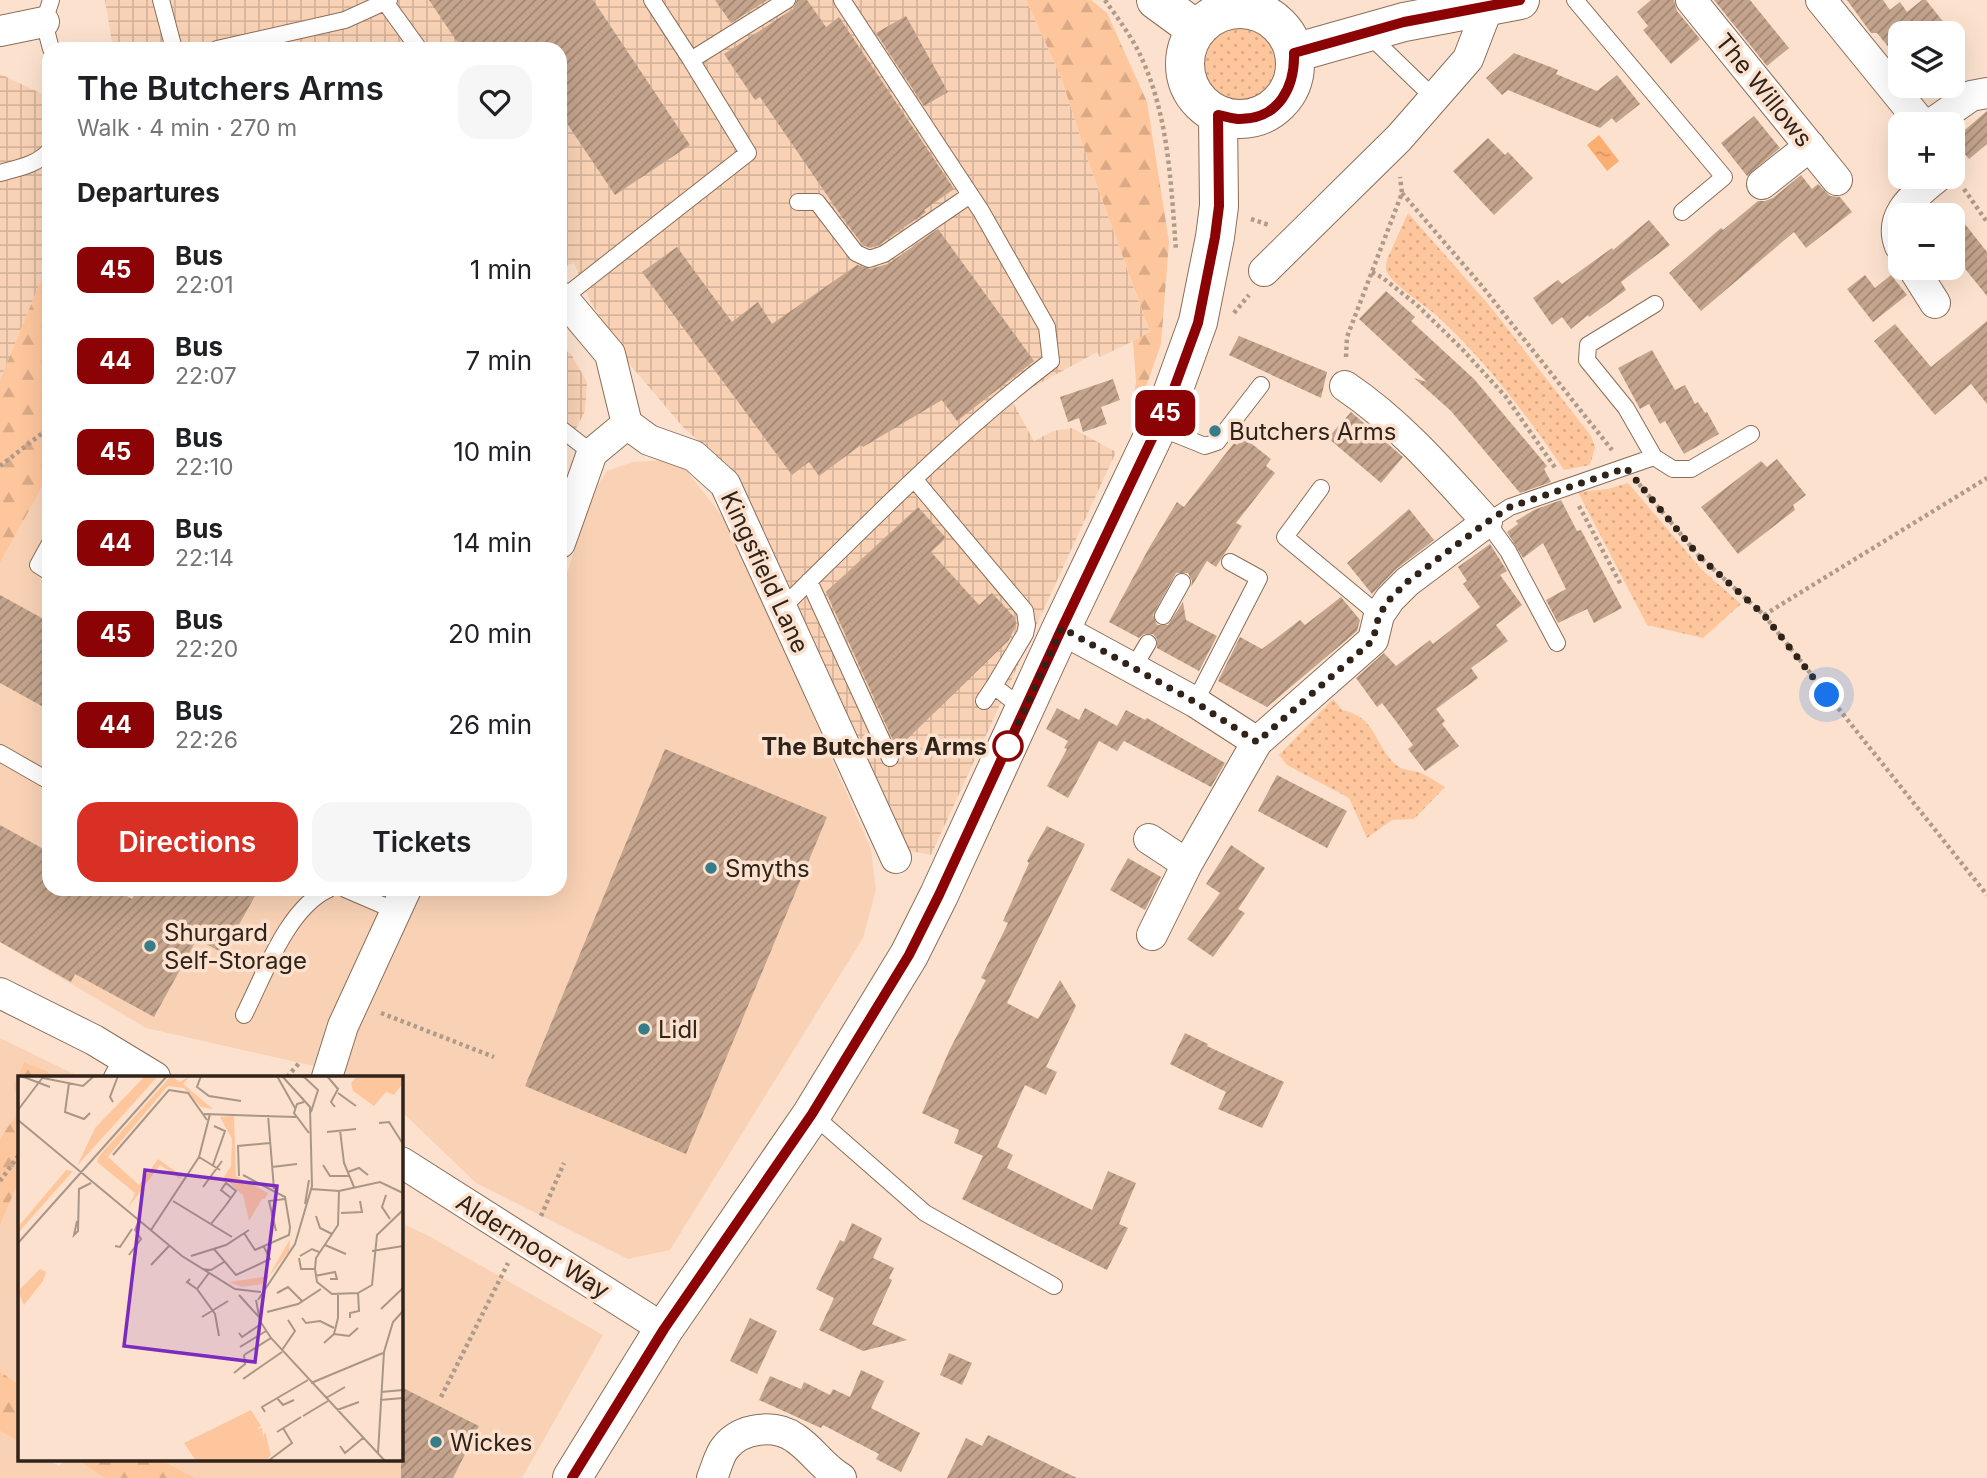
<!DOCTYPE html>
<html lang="en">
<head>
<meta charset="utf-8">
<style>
  :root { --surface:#fff; --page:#f6f6f6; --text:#202124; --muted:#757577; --accent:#d93025 }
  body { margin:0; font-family:Inter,sans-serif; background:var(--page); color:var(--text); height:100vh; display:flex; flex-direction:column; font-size:26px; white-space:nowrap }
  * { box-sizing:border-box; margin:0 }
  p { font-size:23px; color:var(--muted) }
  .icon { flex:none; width:38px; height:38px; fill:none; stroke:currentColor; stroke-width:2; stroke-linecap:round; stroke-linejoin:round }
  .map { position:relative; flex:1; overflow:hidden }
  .details { position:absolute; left:42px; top:42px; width:525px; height:854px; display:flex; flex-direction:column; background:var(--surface); border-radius:21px; box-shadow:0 7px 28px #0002 }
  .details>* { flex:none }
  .badge { padding:0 14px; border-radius:10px; font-size:24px; line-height:46px }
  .fabs { position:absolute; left:1888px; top:21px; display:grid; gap:14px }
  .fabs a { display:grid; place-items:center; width:77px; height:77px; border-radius:14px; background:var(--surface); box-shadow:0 7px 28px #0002; font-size:35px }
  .you { position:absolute; width:35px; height:35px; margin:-18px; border:5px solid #fff; border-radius:50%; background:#1a73e8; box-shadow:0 0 0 10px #1a73e833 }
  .map>.badge { position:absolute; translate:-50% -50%; box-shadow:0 0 0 4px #fff }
  h2 { padding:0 35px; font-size:26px; line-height:63px }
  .round { display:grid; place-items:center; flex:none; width:74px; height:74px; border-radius:21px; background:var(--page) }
  .overview { display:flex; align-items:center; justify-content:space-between; height:119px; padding:0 35px }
  h1 { font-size:33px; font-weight:600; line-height:52px }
  .primary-button { display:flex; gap:14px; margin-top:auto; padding:14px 35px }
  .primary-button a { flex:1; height:80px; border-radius:21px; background:var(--accent); color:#fff; font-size:28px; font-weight:600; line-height:80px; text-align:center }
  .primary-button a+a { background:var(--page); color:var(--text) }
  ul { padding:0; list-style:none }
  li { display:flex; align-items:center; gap:21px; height:91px; padding:0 35px }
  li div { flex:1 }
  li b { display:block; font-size:26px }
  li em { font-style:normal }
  li .badge { min-width:77px; font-weight:700; text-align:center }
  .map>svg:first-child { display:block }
  .built { fill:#f9d2b5 }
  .industrial { fill:url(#industrial-grid) }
  .grass { fill:url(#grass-dots) }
  .forest { fill:url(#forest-firs) }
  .water { fill:url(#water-ripples) }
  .building { fill:url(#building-hatch) }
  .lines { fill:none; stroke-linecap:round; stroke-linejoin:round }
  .service-casing { stroke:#8b6e58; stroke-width:18 }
  .minor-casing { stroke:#8b6e58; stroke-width:32 }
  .primary-casing { stroke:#8b6e58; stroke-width:40 }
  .path { stroke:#b09b8b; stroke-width:4.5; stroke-dasharray:3.5 3.5; stroke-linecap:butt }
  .service { stroke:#fff; stroke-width:16 }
  .minor { stroke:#fff; stroke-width:30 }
  .primary { stroke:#fff; stroke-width:38 }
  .line-casing { stroke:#fff; stroke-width:16 }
  .line { stroke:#8b0304; stroke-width:10 }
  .walk { stroke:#2f231a; stroke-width:7; stroke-dasharray:0 12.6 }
  .poi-dot { fill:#367d87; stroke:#fce2ce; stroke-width:2.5 }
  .stop-dot { fill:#fff; stroke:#8b0304; stroke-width:3.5 }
  .labels { text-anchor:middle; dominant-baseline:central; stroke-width:7; stroke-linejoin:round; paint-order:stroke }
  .street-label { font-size:24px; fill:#2f231a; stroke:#fce2ce }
  .poi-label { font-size:24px; fill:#2f231a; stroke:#fce2ce; text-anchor:start }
  .stop-label { font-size:24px; font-weight:bold; fill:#2f231a; stroke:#fce2ce; text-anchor:end }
  .inset-road { fill:none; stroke:#aa9686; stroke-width:2 }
  .view { fill:#7b2cbf; fill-opacity:0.15; stroke:#7b2cbf; stroke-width:3.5 }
  .inset-edge { fill:none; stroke:#2f231a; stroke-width:3.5 }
</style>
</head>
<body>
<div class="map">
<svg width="1987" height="1478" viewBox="0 0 1987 1478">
  <defs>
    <pattern id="industrial-grid" width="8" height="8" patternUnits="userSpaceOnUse" patternTransform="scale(1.75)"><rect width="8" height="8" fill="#f9d2b5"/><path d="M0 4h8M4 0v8" fill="none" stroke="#d6b49b"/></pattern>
    <pattern id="grass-dots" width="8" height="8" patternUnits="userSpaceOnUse" patternTransform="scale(1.75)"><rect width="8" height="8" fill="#fec69c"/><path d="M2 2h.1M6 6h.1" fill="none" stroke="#daaa86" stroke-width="1.8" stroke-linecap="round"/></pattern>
    <pattern id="forest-firs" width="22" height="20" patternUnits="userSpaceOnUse" patternTransform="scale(1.75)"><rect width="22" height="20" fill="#fec69c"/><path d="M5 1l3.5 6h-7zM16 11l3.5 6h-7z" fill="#daaa86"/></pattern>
    <pattern id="water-ripples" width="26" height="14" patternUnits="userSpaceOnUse" patternTransform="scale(1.75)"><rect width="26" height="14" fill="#faae72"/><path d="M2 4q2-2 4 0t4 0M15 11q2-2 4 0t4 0" fill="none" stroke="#d79562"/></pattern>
    <pattern id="building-hatch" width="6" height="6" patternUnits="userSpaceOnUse" patternTransform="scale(1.75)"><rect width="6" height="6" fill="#c4a48d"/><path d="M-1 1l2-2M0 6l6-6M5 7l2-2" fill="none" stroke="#a08572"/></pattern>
  </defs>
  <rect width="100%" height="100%" fill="#fce2ce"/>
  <path class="built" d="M668 460 686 470 730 526 871 849 876 890 863 938 670 1250 628 1259 476 1183 401 1111V1077H362L146 1028 0 942V563L49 474V889H560V595L593 492 607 471 632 462Z
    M0 1038 80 1077H52L47 1071 24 1062 13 1086 19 1110 0 1139Z
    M19 1181V1384L0 1372V1225Z
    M401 1223 427 1235 603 1335 522 1478H196L159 1459H401Z
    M0 1431 19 1442V1459H47L59 1466 65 1459H76L105 1478H0Z"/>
  <path class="industrial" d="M105 0H1026L1061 77 1089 163 1150 333 1100 357 1097 352 1011 399 1034 441 1053 431 1072 428 1116 452 931 855 905 850 730 470 683 427 626 360 590 301 574 263 560 268V49H113Z
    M0 74 49 97V261L0 380Z
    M560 346 571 354 587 382 585 411 560 460Z"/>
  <path class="grass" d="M1197 64a43 43 0 1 1 86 0a43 43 0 1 1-86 0Z
    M1408 213 1489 305 1591 436 1595 447 1590 465 1564 470C1526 414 1486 361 1436 315 1425 305 1393 285 1387 272 1385 267 1386 262 1388 257Z
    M1628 483 1703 571 1741 604 1703 638 1647 625 1578 492 1608 489Z
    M1333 699 1342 710C1377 717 1374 745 1395 764 1403 771 1412 770 1421 773 1429 777 1438 783 1445 787L1414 819 1392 820 1367 838 1349 798 1287 765 1279 755Z"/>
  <path class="forest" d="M1026 0H1091L1107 13 1147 102 1169 242 1161 344 1141 401 1134 393 1136 382 1133 341 1150 332 1089 163 1061 77Z
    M49 261V474L0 563V380Z
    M24 1062 47 1071 52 1077H19V1105L13 1086Z
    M19 1110V1181L0 1225V1139Z
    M0 1372 19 1384V1442L0 1431Z
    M76 1459H159L196 1478H105Z"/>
  <path class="water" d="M1599 135 1619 161 1607 171 1587 145Z"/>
  <path class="building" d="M429 0H593L690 145 615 195 560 113V49H462Z
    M715 0H767L731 23Z
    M797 0H807L826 27 839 17 954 189 924 210 926 212 879 245 870 248 863 245 844 220 760 97 755 100 724 54 793 9Z
    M1651 0H1674L1677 11 1700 39 1671 64 1643 30 1648 26 1637 12Z
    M1714 0H1750L1789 48 1767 66Z
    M1847 0H1883L1890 10 1900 2 1907 12 1922 0H1926L1952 33H1900V61L1877 33H1871Z
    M906 16 948 92 924 106 876 33Z
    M1514 53 1558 70 1556 74 1597 91 1617 75 1640 104 1616 123 1612 118 1600 128 1508 90 1502 95 1486 78Z
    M1987 111V144L1969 159 1953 140Z
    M1754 116 1780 148 1747 176 1721 143Z
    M1488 138 1505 155 1508 152 1533 178 1494 215 1453 171Z
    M1801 175 1812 189 1818 184 1830 196 1840 197 1852 212 1806 248 1794 232 1701 311 1669 273 1721 228 1723 230 1758 201H1765L1773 198Z
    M1953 209 1987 252V296L1962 265 1953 272Z
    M1649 220 1670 245 1621 282 1626 290 1589 317 1588 315 1571 329 1562 317 1552 325 1533 298 1558 280 1562 284 1612 248 1613 250Z
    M938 229 1034 361 957 421 942 400 863 447 861 445 819 476 809 462 792 475 642 272 677 247 732 322 758 302 772 324 857 265 871 269 888 264Z
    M1865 275 1875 288 1891 275 1907 295 1873 322 1847 289Z
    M1386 291 1415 317 1411 321 1474 379 1547 466 1544 469 1551 482 1520 493 1451 411 1414 378 1427 382 1359 319Z
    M1987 321V404L1971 384 1935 415 1874 341 1895 324 1931 367Z
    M1239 336 1327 372 1321 398 1229 355Z
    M1652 350 1675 390 1685 385 1695 404 1698 402 1705 413 1707 412 1719 434 1684 454 1665 421 1660 424 1649 404 1640 409 1618 368Z
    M1113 379 1120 400 1101 407 1107 424 1083 432 1079 418 1068 422 1060 397Z
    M1351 412 1403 457 1381 483 1328 438Z
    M1243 437 1271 459 1266 466 1275 473 1236 523 1242 526 1216 567 1207 561 1191 587 1192 581 1188 573H1176L1153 615 1157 625H1168L1183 602 1186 620 1217 636 1199 671 1157 648V639L1153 634H1144L1139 638 1109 622 1149 548 1177 502 1184 507 1234 443 1237 445Z
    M1777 459 1806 495 1793 505 1795 510 1738 554 1701 507 1761 461 1767 467Z
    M1561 500 1577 531 1581 530 1622 608 1594 623 1587 609 1558 623 1546 600 1566 589 1543 543 1523 558 1507 532 1518 524 1516 521 1534 510Z
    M918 507 946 538 931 552 979 605 992 593 1015 618 1016 625 1009 640 897 749 826 592Z
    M1409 509 1434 540 1395 570 1372 594 1347 563Z
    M1490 544 1507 571 1500 575 1522 605 1496 625 1508 641 1471 668 1478 678 1436 709 1445 721 1442 724 1459 746 1425 771 1408 749 1413 745 1398 724 1382 703 1377 707 1356 678 1384 653 1396 666 1430 640 1433 644 1480 607 1463 584 1467 581 1458 567Z
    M0 595 49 622V710L0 683Z
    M1341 597 1360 620 1357 631 1267 707 1218 681 1240 637 1262 649 1300 620 1305 625Z
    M1057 708 1079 720 1085 708 1117 726 1126 710 1145 720 1147 718 1225 763 1211 787 1124 741 1117 751 1099 741 1068 798 1047 786 1067 749 1064 748 1068 741 1046 729Z
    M665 749 827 817 686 1154 525 1086Z
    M1277 775 1347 811 1327 848 1258 811Z
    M0 825 49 852V889H115L132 899 138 889H259L223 953 197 939 154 1017 75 974 71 982 0 942Z
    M1047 826 1085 844 1007 1003 1038 1019 1060 980 1076 1006 1046 1067 1057 1072 1046 1095 1025 1085 997 1147 1013 1155 1007 1168 1092 1210 1108 1171 1136 1183 1119 1224 1128 1228 1107 1270 962 1199 983 1156 954 1143 959 1130 922 1113 950 1049 986 980 981 978 1008 923 1003 921 1029 863 1027 861Z
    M1231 845 1265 868 1238 909 1245 913 1213 957 1187 939 1220 893 1206 884Z
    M1128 858 1161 877 1145 910 1110 890Z
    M1185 1033 1208 1044 1207 1046 1284 1082 1262 1128 1218 1109 1226 1092 1170 1064Z
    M852 1223 882 1238 873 1258 894 1268 889 1278 892 1280 872 1324 907 1340 863 1351 819 1330 834 1298 816 1289 840 1240 844 1242Z
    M750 1318 777 1331 757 1374 730 1361Z
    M949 1353 972 1363 962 1385 940 1375Z
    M861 1370 884 1381 871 1408 920 1433 901 1472 876 1459 879 1454 823 1425 821 1428 759 1400 770 1376 801 1389 804 1382 830 1395 833 1389 850 1397Z
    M401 1387 479 1426 453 1478H401Z
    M988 1435 1011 1446 1077 1478H947L966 1438 982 1446Z"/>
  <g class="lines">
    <defs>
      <path id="service" d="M51 0 44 22 51 49
        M161 0 174 49
        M1575 0 1724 177 1682 212
        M385 2 419 49
        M1367 33 1433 97
        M217 49 345 20 389 0
        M691 60 787 0
        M0 173C17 168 37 165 49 151
        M798 202H817L856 253 869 259 884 254 970 195
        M561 294 563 298 748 153 691 60 652 0
        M1158 427 1205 446 1217 442 1261 385
        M560 428 592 453
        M1654 457 1626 408 1587 360 1588 345 1655 304
        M914 479 1025 611 1027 625 1025 634 994 686 1023 709
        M1321 488 1285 537 1379 615
        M49 545 38 565 49 572
        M809 581 890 758
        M782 608C869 523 954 435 1051 361L1047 327 981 211 842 0
        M1163 616 1182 582
        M1557 643 1508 551 1487 522 1510 507 1654 457 1673 469H1691L1751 434
        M1133 668 1148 643
        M984 701 994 686
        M1195 702 1259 578 1230 562
        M0 753 49 781
        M345 889 396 911
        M244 1015C264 976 287 908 329 889
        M112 1077 122 1058
        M812 1114 925 1213 1054 1286"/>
      <path id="minor" d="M1691 0 1837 180
        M1821 0 1922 124
        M0 31 44 22
        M1931 124 1971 96 1987 93
        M1762 184 1810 146
        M1900 246C1887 214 1916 195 1937 177
        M1913 268 1935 303
        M1264 271 1399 138 1468 59 1488 7
        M563 298 610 354 627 424 649 440 694 456 725 484 896 858
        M560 543 592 453 627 424
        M1061 629 1195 702 1257 742 1187 864 1149 839
        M1257 742 1373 640 1379 615 1390 599 1407 582 1487 522C1443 473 1400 423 1345 386
        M1152 935 1187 864
        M0 993 94 1040 155 1077
        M327 1077 343 1026 406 889
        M401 1162 664 1329
        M712 1478C716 1469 719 1455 725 1448 741 1427 775 1424 795 1438 812 1449 823 1468 841 1478"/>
      <path id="primary" d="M1156 0 1197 30
        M1185 64a55 55 0 1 1 110 0a55 55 0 1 1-110 0Z
        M1294 53 1404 22 1520 0
        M572 1478 664 1329 812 1114 909 955 939 895 1061 629 1168 405 1198 322 1215 237 1219 206 1218 115"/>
    </defs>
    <use href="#service" class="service-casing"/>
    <use href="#minor" class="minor-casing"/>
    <use href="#primary" class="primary-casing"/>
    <path class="path" d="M1105 0C1118 19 1133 38 1142 59 1169 118 1171 186 1176 250
      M1964 189 1987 222
      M1402 193 1481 285 1612 450
      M1251 219 1269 225
      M1372 272 1383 278 1417 305 1462 349 1506 397 1556 469
      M1234 313 1249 295
      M1346 357 1347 337 1402 193 1400 177
      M0 466 49 428
      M1639 484 1699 556 1764 615 1987 895
      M1579 506 1621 585
      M1764 615 1987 478
      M381 1013 494 1057
      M287 1077 300 1062
      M0 1181 19 1155
      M541 1216 564 1163
      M441 1397 508 1263"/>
    <use href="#service" class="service"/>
    <use href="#minor" class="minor"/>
    <use href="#primary" class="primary"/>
  </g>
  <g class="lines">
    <defs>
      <path id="line" d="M572 1478 664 1329 812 1114 909 955 939 895 1062 628 1168 405 1198 323 1215 237 1219 206 1218 115C1225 116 1233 119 1240 119 1279 119 1295 87 1294 53L1404 22 1520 0"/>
    </defs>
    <use href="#line" class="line-casing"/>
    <use href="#line" class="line"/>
    <path class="walk" d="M1008 746 1003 757 1062 628 1195 702 1257 742 1373 640 1379 615 1390 599 1407 582 1487 522 1510 507 1626 468 1699 556 1764 615 1827 695"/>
  </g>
  <g class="poi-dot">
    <circle cx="1215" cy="431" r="7"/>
    <circle cx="711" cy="868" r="7"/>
    <circle cx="150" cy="946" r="7"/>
    <circle cx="644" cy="1029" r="7"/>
    <circle cx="436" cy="1442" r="7"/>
  </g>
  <circle class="stop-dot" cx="1008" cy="746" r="14"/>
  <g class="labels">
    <g class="street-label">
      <text transform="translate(1764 90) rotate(51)">The Willows</text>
      <text transform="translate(765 572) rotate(65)">Kingsfield Lane</text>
      <text transform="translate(533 1246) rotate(32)">Aldermoor Way</text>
    </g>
    <g class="poi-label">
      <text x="1229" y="431">Butchers Arms</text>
      <text x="725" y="868">Smyths</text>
      <text x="164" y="932">Shurgard<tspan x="164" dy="28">Self-Storage</tspan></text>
      <text x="658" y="1029">Lidl</text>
      <text x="450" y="1442">Wickes</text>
    </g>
    <g class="stop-label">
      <text x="987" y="746">The Butchers Arms</text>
    </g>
  </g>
  <g transform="translate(18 1076)">
    <rect width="385" height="385" fill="#fce2ce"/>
    <path d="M127 0H140L59 90 77 52ZM153 0 162 6 172 0 165 8 195 33 183 31 166 12 150 10 93 77 81 80ZM339 0H385V7L376 19 368 16 356 30 335 15 333 7ZM48 94 55 95 0 157V151ZM233 334 243 350 239 353 244 352 245 361 247 355 253 379 248 385H178L166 367Z" fill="#fec69c"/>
    <path d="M216 40 218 100 250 117 247 123 223 118 206 101 213 90 214 63 202 41ZM93 77 90 81 121 109 140 83 164 100 162 103 142 89 110 132 117 117 79 86 81 80ZM272 163 271 175 245 208 224 211 211 206 251 200ZM22 193 28 196 25 205 6 229 0 215Z" fill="#fec69c"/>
    <path d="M228 116 245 121 231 145 225 119Z" fill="#fec69c"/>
    <path class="inset-road" d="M3 0 32 11M183 0 179 11 191 20 223 25M259 0 277 32M285 0 300 14 293 36M309 0 320 13 313 26 317 31M25 2 65 10 76 0M51 7 47 36 66 43 72 37M320 17 338 30M95 26 92 21 100 0M286 26 279 28 276 37 291 57M0 34 25 1M186 38 278 41M250 39 256 113M0 44 164 180 217 213 243 216M361 47 371 46 385 68M322 54 326 87 336 111M309 56 338 53M95 79 151 14 170 17 189 44M181 81 202 94M195 89 207 55 196 50M305 89 312 100H332M254 91 279 88M330 96 341 92 350 99M225 99 267 121 272 151 271 159 237 174 226 157M221 100 220 70 252 67M185 111 204 85M293 113 321 115 362 106 385 117M321 115 320 149 298 182 297 193 299 206 314 218 340 217 354 209 359 159 385 134M368 119 364 131 372 143M155 125 214 161M287 128 291 104M323 137 344 136 342 125M298 140 302 152 314 158M59 145 56 159 60 155 61 113 73 107M193 148 208 129 218 115 208 107 203 114 213 122M133 154 181 81 192 38M258 155 251 125 267 123M0 167 149 0M307 169 328 178M97 170 102 171 114 153M196 173 218 199 252 183 246 171M354 175 385 170M111 179 123 163 117 154 121 145M173 180 208 169 231 154M282 180 294 173 301 176M281 182 283 193H297M133 189 151 170M184 193 193 194 206 186M297 200 317 196 319 203H312M172 203 169 206 179 213 191 197M179 213 197 238 201 260M259 217 270 211 285 226M221 219 241 241M238 224 242 245 253 262 367 385M240 224 277 168 294 110 292 31 264 0M363 233 385 212M249 236 280 228 303 213M184 241 210 225M284 242 288 247 302 245 316 252M332 242V237L341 235 340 217M221 257 224 261 243 248M316 258 331 260 340 252M306 267 316 258 320 242V219M222 271 248 255M264 274 277 255 270 244M226 279 253 262M216 297 227 288 226 279M225 303 264 276M293 307 365 277M363 316 385 314M259 322 265 329 276 324M308 322 327 311M362 324 385 322M319 334 341 326M247 336 244 331 290 304M285 340 310 325M259 356 283 341M322 370 327 377 345 362M360 377 366 276 375 246 385 235M250 385 274 367 265 352"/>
    <path class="view" d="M127 94 259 110 237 286 106 270Z"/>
    <rect width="385" height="385" class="inset-edge"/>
  </g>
</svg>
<div class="fabs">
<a><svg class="icon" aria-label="layers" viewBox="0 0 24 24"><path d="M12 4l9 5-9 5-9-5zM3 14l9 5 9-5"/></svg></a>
<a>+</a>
<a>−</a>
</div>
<div class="you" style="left:1827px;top:695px"></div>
<b class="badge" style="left:1165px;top:413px;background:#8b0304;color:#fff">45</b>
<section class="details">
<div class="overview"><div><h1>The Butchers Arms</h1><p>Walk · 4 min · 270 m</p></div><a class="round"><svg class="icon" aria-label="heart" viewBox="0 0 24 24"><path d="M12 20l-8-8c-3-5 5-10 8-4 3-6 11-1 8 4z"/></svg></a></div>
<h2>Departures</h2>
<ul>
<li><span class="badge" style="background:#8b0304;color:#fff">45</span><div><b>Bus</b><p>22:01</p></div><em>1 min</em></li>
<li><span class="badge" style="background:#8b0304;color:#fff">44</span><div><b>Bus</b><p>22:07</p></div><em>7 min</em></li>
<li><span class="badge" style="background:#8b0304;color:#fff">45</span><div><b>Bus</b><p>22:10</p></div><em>10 min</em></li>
<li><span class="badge" style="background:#8b0304;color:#fff">44</span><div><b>Bus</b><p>22:14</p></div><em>14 min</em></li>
<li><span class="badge" style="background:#8b0304;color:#fff">45</span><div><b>Bus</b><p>22:20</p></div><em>20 min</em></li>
<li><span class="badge" style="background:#8b0304;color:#fff">44</span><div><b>Bus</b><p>22:26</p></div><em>26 min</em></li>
</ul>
<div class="primary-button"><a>Directions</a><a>Tickets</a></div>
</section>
</div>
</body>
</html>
